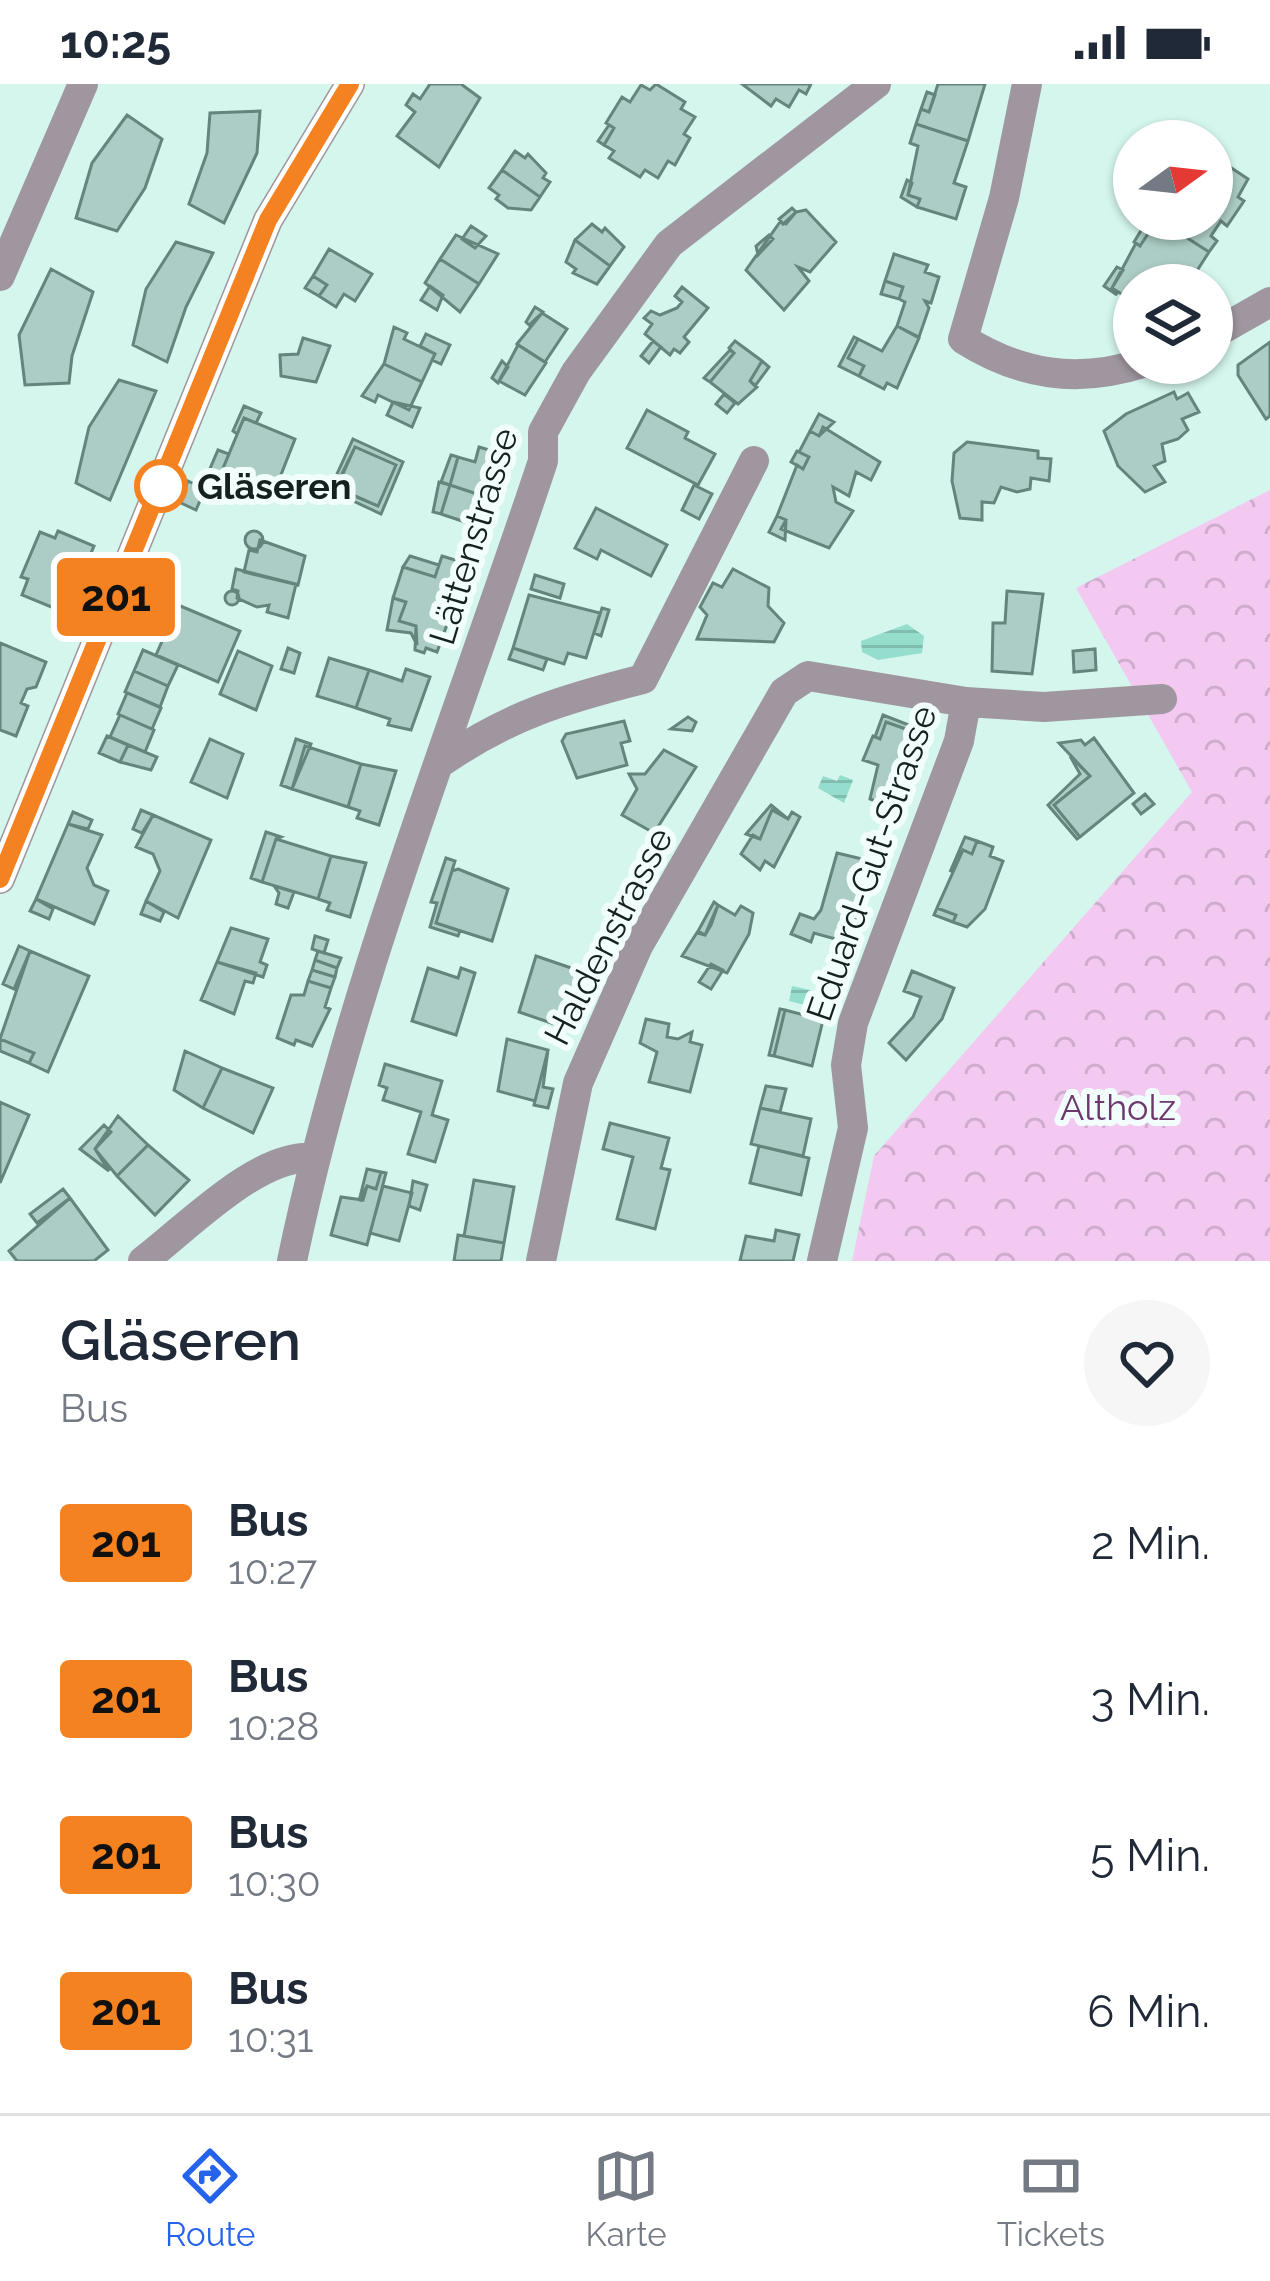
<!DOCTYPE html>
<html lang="de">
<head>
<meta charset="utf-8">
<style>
  :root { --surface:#fff; --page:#f6f6f7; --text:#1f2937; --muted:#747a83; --line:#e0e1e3; --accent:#2563eb }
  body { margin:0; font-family:Raleway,sans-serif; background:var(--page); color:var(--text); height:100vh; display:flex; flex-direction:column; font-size:45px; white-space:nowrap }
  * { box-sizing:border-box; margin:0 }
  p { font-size:39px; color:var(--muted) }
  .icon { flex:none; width:66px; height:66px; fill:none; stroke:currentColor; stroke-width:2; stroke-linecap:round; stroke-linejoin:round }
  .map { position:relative; height:1177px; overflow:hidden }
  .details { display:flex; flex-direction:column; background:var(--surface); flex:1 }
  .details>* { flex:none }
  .badge { padding:0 24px; border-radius:9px; font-size:42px; line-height:78px }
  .needle { width:78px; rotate:75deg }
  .fabs { position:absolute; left:1113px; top:36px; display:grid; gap:24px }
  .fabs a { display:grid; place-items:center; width:120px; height:120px; border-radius:50%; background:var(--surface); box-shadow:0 3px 9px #0004; font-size:60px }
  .map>.badge { position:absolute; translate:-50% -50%; box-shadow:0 0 0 6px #fff }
  .round { display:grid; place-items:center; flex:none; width:126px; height:126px; border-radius:63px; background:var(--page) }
  .summary { display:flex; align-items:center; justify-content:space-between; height:204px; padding:0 60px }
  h1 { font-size:57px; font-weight:600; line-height:90px }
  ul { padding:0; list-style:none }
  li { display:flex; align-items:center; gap:36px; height:156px; padding:0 60px }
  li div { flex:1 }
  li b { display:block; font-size:45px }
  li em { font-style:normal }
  li .badge { min-width:132px; font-weight:700; text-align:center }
  .status { display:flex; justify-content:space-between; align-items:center; height:84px; padding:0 60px; background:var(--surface); direction:ltr }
  .status svg { height:33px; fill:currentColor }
  .tab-bar { display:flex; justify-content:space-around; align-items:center; height:168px; border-top:3px solid var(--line); background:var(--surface); font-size:33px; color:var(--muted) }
  .tab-bar a { display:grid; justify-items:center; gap:6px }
  .tab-bar .current { color:var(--accent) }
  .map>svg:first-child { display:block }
  .forest { fill:url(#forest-crowns) }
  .water { fill:url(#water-rules) }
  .building { fill:#accdc5; stroke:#65847c; stroke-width:3 }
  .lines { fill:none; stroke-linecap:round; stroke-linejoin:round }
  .minor { stroke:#9f969f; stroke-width:30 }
  .line-casing { stroke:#fff; stroke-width:27 }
  .line { stroke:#f58220; stroke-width:18 }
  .stop-dot { fill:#fff; stroke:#f58220; stroke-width:6 }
  .labels { text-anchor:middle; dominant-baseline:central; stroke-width:12; stroke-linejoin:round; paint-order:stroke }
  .stop-label { font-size:36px; font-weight:bold; fill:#15211e; stroke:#f1fefb; text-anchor:start }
  .street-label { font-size:36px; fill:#15211e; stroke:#f1fefb }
  .park-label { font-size:36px; fill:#6d386d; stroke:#f1fefb }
</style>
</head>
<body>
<div class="status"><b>10:25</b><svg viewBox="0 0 49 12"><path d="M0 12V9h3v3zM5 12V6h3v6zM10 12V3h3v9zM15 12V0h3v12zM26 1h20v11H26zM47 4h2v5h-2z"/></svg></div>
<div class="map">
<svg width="1270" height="1177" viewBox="0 0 1270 1177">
  <defs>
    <pattern id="forest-crowns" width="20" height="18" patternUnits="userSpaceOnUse" patternTransform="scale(3)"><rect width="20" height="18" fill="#f3c9f1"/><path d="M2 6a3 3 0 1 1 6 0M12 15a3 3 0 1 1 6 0" fill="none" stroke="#cfacce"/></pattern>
    <pattern id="water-rules" width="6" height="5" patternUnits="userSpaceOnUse" patternTransform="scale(3)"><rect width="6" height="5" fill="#95ddcc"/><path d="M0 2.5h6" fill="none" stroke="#80bdaf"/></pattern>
  </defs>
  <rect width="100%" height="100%" fill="#d4f6ed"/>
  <path class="forest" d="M1270 406V1177H852L874 1072 1192 708 1076 504Z"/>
  <path class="water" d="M907 540 924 552 922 569 878 576 862 568 861 557Z
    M840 691 853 696 844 719 818 704 823 692 837 697Z
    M792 902 824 909 827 919 820 925 789 917Z"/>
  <path class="building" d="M430 0H461L480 14 439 83 397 52 415 28 406 21 413 10 420 15Z
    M656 0 685 18 681 25 695 33 684 50 690 54 675 81 668 77 658 94 645 86 640 93 609 74 614 67 604 61 614 44 606 39 622 13 630 18 641 1 650 6Z
    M742 0H811L806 10 799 6 789 23 776 15 771 22Z
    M938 0H985L968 57 916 40 921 25 929 28Z
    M927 8 935 11 929 28 921 25Z
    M260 27 257 69 224 139 189 120 207 69 210 29Z
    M127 31 162 55 145 104 117 147 76 134 92 79Z
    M916 40 968 57 954 99 966 103 956 135 917 123 920 115 908 111 918 62 910 59Z
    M609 41 614 44 604 61 598 57Z
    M515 67 525 74 528 70 546 89 543 94 550 98 540 113 502 86Z
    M1212 71 1248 95 1238 113 1244 117 1227 142 1221 137 1211 152 1217 157 1209 168 1164 139 1212 135Z
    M502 86 540 113 531 126 508 124 496 115 499 111 489 104Z
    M907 96 912 99 908 111 920 115 917 123 901 113Z
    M792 124 796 128 783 140 779 135Z
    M806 126 836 158 810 188 798 183 809 197 784 226 746 186 780 138 786 140 796 128Z
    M1164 139 1209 168 1191 196 1197 200 1134 201V218L1112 204 1136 159 1140 162 1151 145 1157 149Z
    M592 140 602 148 605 144 624 163 610 182 575 156Z
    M1145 140 1151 145 1140 162 1134 158Z
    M471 142 486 152 475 164 462 155Z
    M456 151 498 170 479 200 440 175Z
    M769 151 773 155 758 171 756 162Z
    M575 156 610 182 597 200 573 189 576 185 566 178Z
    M176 158 213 169 186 223 167 278 133 261 146 205Z
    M329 165 372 190 355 217 344 210 336 223 319 212 327 201 313 192Z
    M894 170 928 181 925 188 939 193 931 219 925 217 929 224 919 253 897 242 905 218 899 215 903 203 885 197Z
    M440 175 479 200 460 228 425 199Z
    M1117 183 1123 186 1112 204 1117 211 1104 202Z
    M51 185 93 208 72 272 69 299 25 301 19 251Z
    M313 192 327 201 319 212 305 204Z
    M885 197 903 203 899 215 881 210Z
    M430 202 443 211 437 226 421 216Z
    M682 203 708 224 684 253 689 258 680 269 674 265 670 271 645 250 652 240 644 234 651 227 660 231 677 224 682 218 675 212Z
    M535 223 543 228 529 241 526 238Z
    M542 229 567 245 545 278 517 260Z
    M897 242 919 254 897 304 887 299 884 305 859 292 864 282 848 274 858 255 882 267Z
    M394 243 407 249 404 255 435 270 422 298 384 280Z
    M426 250 450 261 441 280 432 276 435 270 420 262Z
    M854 253 858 255 848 274 864 282 859 292 839 282Z
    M303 254 330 262 316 298 281 292 280 271 298 270Z
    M653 257 661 263 649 279 641 272Z
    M735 257 762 277 750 297 757 303 738 320 710 298 734 269 729 264Z
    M1270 258V332L1266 335 1238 291V281Z
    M518 261 546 279 525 311 499 297Z
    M730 266 734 269 710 298 704 294Z
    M502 277 508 283 498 299 492 294Z
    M762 277 769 283 755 302 750 297Z
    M384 280 422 298 409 326 378 311 375 318 362 312Z
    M119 296 156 307 110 416 76 399 89 343Z
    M1174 308 1177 315 1188 309 1199 328 1182 335 1188 346 1178 355 1162 360 1165 377 1154 382 1165 398 1145 408 1118 382 1104 347 1126 330Z
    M724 310 735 319 727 329 716 320Z
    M393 318 420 324 412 343 387 331Z
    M244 322 261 329 256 339 244 334 237 350 233 347Z
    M647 326 688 348 685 354 715 370 698 401 627 364Z
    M819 330 834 338 819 352 810 347Z
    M244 334 295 355 273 411 221 389Z
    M823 343 880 378 871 396 856 388 849 412 833 403 836 418 853 427 829 464 781 445 786 436 777 432 797 381 803 385 809 373 799 368 810 347 819 352Z
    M353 355 403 378 381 430 349 415 351 410 378 422 396 381 355 363 337 403 332 401Z
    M967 358 1038 367V374L1051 375 1049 397 1031 394 1030 405 1017 408 1001 403 994 419 982 418V436L960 434 952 397 954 369Z
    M355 363 396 381 378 422 335 404Z
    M479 363 503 370 489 414 450 401 458 373 475 378Z
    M218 366 229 370 221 389 235 398 209 387Z
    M797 367 809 373 803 385 791 378Z
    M451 371 458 373 450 401 441 398Z
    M188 397 205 405 196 426 179 418Z
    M439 398 450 401 441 430 433 428Z
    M493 398 501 400 496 417 488 415Z
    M450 401 489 414 480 443 441 430Z
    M694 401 712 410 699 435 682 426Z
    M596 424 667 461 651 492 601 466 597 475 575 464Z
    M777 432 786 436 785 456 769 448Z
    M58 447 94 462 84 486 76 482 70 497 75 507 66 529 22 511 28 495 21 493 40 448 55 454Z
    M245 456a9 9 0 1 1 18 0a9 9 0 1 1-18 0Z
    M260 456 305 472 298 501 244 488 249 466 257 468Z
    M410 472 439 481 435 493 403 483Z
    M442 472 465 479 460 505 437 568 426 564 424 569 415 566 416 542 399 537 406 518 393 514 403 483 435 493Z
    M236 485 296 500 288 534 267 528 269 521 257 523 237 514 238 507 232 505Z
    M733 485 769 504 768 522 784 539 774 558 697 555 707 531 700 523 713 499 722 503Z
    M535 491 564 500 560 514 531 505Z
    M225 514a7 7 0 1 1 14 0a7 7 0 1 1-14 0Z
    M1007 507 1043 510 1032 590 992 587 993 539H1005Z
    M529 511 600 529 586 574 568 569 564 580 513 564Z
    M393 514 406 518 399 537 416 542 417 561 411 549 387 546Z
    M178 521 240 547 218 598 156 571Z
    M602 524 609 526 601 552 594 549Z
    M0 559 46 578 36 603 27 605 21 619 28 622 16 652 0 646Z
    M288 564 300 569 294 589 281 585Z
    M513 564 547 575 543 586 509 575Z
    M1095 565 1096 586 1074 588 1073 567Z
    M143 566 178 581 168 602 134 587Z
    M238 567 272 582 256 626 220 610Z
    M329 574 369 586 356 624 317 612Z
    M406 585 430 593 411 646 388 641 390 635 356 624 369 586 402 597Z
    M134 587 168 602 160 623 125 608Z
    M127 609 161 624 152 645 118 630Z
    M120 631 154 646 145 668 110 653Z
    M883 631 927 648 921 664 917 649 886 638 880 655 875 653Z
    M688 633 696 638 692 647 671 645Z
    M624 637 630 657 621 659 627 681 577 694 562 657 566 650Z
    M886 638 917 649V662L924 665 900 726 870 715 878 681 863 676 873 652 880 655Z
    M107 652 128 661 120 678 99 669Z
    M1094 654 1134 709 1080 753 1054 721 1090 692 1059 659 1081 656 1085 661Z
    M210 655 243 670 227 714 191 698Z
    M296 655 311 660 292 705 281 701Z
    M128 661 157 673 151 686 120 678Z
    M305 662 361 680 348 723 292 705Z
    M664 666 696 683 654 749 622 731 637 705 629 690H645Z
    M1070 672 1090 692 1054 721 1080 753 1077 755 1048 721 1080 690Z
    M361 680 396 687 379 741 357 734 360 727 348 723Z
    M1145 710 1154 720 1141 730 1133 720Z
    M771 721 788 735 772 726 760 755 746 750Z
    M141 726 153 731 142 749 133 745Z
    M772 726 788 735 792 728 800 733 774 783 765 777 760 786 741 770 753 751 760 755Z
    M73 728 92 736 88 745 68 740Z
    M153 731 211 756 178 834 146 817 160 787 153 770 136 763Z
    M68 740 102 751 87 784 94 801 108 807 94 840 36 815Z
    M266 748 281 753 276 755 262 798 251 794Z
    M965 753 977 757 972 770 963 766 950 788Z
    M276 755 331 772 318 815 262 798Z
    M977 757 993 763 990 772 1003 777 985 825 967 843 953 838 956 831 937 824 963 766 972 770Z
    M837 769 879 779 846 858 814 849 811 858 791 850 800 830 814 835 821 826Z
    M331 772 366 779 350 833 327 826 330 819 318 815Z
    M446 774 455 777 436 839 460 847 458 852 430 843 437 819 431 818Z
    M458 785 508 805 492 857 436 839 452 787Z
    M274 802 294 808 288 824 276 820 279 809Z
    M36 815 53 825 49 835 30 827Z
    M146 817 164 828 160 837 141 830Z
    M714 818 718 821 711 841 705 851 697 849Z
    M718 821 735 831 741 822 753 829 749 850 727 889 682 872 698 847 705 851Z
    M937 824 956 831 953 838 934 831Z
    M231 844 268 855 260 878 267 881 263 893 217 878Z
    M315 852 328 856 324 869 312 865Z
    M19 862 30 867 14 905 3 900Z
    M30 867 89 892 48 988 29 979 34 969 0 955Z
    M318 867 341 874 337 884 315 876Z
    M536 872 580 887 560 942 519 928Z
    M315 876 337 884 335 893 312 886Z
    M217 878 256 889 253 899 245 897 234 930 201 916Z
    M711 880 723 886 711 905 699 898Z
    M428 884 458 894 461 884 475 889 456 951 412 937Z
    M312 886 335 893 331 904 308 897Z
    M912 887 954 904 942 935 906 976 889 959 913 933 921 913 904 907Z
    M308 897 331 904 325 923 330 925 312 962 296 956 294 961 277 954 291 911H304Z
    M780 925 785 926 774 972 769 971Z
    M785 926 823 936 812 982 774 972Z
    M646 935 669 940 667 953 678 955 692 948 690 958 702 961 690 1008 649 998 657 968 640 959Z
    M0 955 34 969 29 979 0 967Z
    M507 955 548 966 535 1017 498 1007Z
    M548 966 543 1003 553 1005 548 1024 534 1021Z
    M185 967 222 984 203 1024 174 1006Z
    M385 980 442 997 432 1031 448 1036 435 1078 408 1070 421 1028 383 1016 387 1004 379 1001Z
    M222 984 273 1004 253 1049 203 1024Z
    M766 1002 786 1005 780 1028 760 1024Z
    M0 1018 29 1031 0 1099Z
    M760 1024 811 1035 803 1072 751 1060Z
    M118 1032 148 1061 117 1092 95 1065Z
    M610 1039 669 1054 661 1084 670 1086 655 1145 617 1135 633 1073 603 1065Z
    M104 1041 111 1048 95 1065 109 1087 80 1065Z
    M148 1061 189 1096 155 1131 117 1092Z
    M759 1062 809 1074 801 1111 750 1099Z
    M367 1085 381 1088 376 1105 367 1102 359 1117Z
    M381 1088 386 1089 367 1161 331 1151 341 1113 363 1116 367 1102 376 1105Z
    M474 1096 514 1103 504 1159 464 1152Z
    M413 1097 427 1101 420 1126 409 1122Z
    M383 1102 412 1109 399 1157 370 1149Z
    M63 1105 70 1114 37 1139 30 1130Z
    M70 1114 108 1166 94 1177H17L9 1167Z
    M776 1146 799 1151 793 1177H740L746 1152 774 1157Z
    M458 1151 504 1159 501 1177H454Z"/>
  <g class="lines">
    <path class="minor" d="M1027 0 1004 114 963 255C1020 291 1077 300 1143 279
      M0 192 83 0
      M1212 251 1270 218
      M443 677C510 631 564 615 643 595L754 377
      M0 795 268 136 350 0
      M143 1177C187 1144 259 1068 314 1074
      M292 1177C349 903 455 642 543 377V348L576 288 669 160 876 0
      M541 1177 578 999 638 862 784 608 808 592 966 618 1044 623 1162 615
      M822 1177 853 1044 846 981 853 939 959 657 966 618"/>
  </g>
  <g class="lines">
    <defs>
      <path id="line" d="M0 795 268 136 350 0"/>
    </defs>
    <use href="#line" class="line-casing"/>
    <use href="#line" class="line"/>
  </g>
  <circle class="stop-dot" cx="161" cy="402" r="24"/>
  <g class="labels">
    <g class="stop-label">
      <text x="197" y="402">Gläseren</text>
    </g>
    <g class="street-label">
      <text transform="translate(473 452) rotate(-73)">Lättenstrasse</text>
      <text transform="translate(871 779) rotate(-71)">Eduard-Gut-Strasse</text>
      <text transform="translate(608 852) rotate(-63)">Haldenstrasse</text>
    </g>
    <g class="park-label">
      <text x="1118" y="1023">Altholz</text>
    </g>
  </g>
</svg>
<div class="fabs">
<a><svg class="needle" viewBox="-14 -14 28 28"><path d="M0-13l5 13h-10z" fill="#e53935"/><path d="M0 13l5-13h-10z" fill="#747a83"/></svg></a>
<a><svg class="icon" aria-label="layers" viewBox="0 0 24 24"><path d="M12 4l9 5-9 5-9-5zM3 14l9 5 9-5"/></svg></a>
</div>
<b class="badge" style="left:116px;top:513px;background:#f58220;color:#111">201</b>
</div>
<section class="details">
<div class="summary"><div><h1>Gläseren</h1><p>Bus</p></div><a class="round"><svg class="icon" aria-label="heart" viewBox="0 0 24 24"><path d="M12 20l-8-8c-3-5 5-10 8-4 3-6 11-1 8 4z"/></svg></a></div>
<ul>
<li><span class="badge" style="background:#f58220;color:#111">201</span><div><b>Bus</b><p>10:27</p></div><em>2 Min.</em></li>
<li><span class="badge" style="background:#f58220;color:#111">201</span><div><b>Bus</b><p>10:28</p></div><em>3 Min.</em></li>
<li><span class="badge" style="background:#f58220;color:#111">201</span><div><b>Bus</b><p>10:30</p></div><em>5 Min.</em></li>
<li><span class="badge" style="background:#f58220;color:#111">201</span><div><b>Bus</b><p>10:31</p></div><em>6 Min.</em></li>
</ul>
</section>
<nav class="tab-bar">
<a class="current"><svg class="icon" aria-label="directions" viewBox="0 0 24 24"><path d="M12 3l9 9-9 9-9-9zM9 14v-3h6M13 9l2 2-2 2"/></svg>Route</a>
<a><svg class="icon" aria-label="map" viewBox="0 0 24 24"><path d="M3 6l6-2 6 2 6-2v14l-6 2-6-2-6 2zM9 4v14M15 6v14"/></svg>Karte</a>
<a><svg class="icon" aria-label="tickets" viewBox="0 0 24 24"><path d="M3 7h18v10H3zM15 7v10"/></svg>Tickets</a>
</nav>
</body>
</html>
